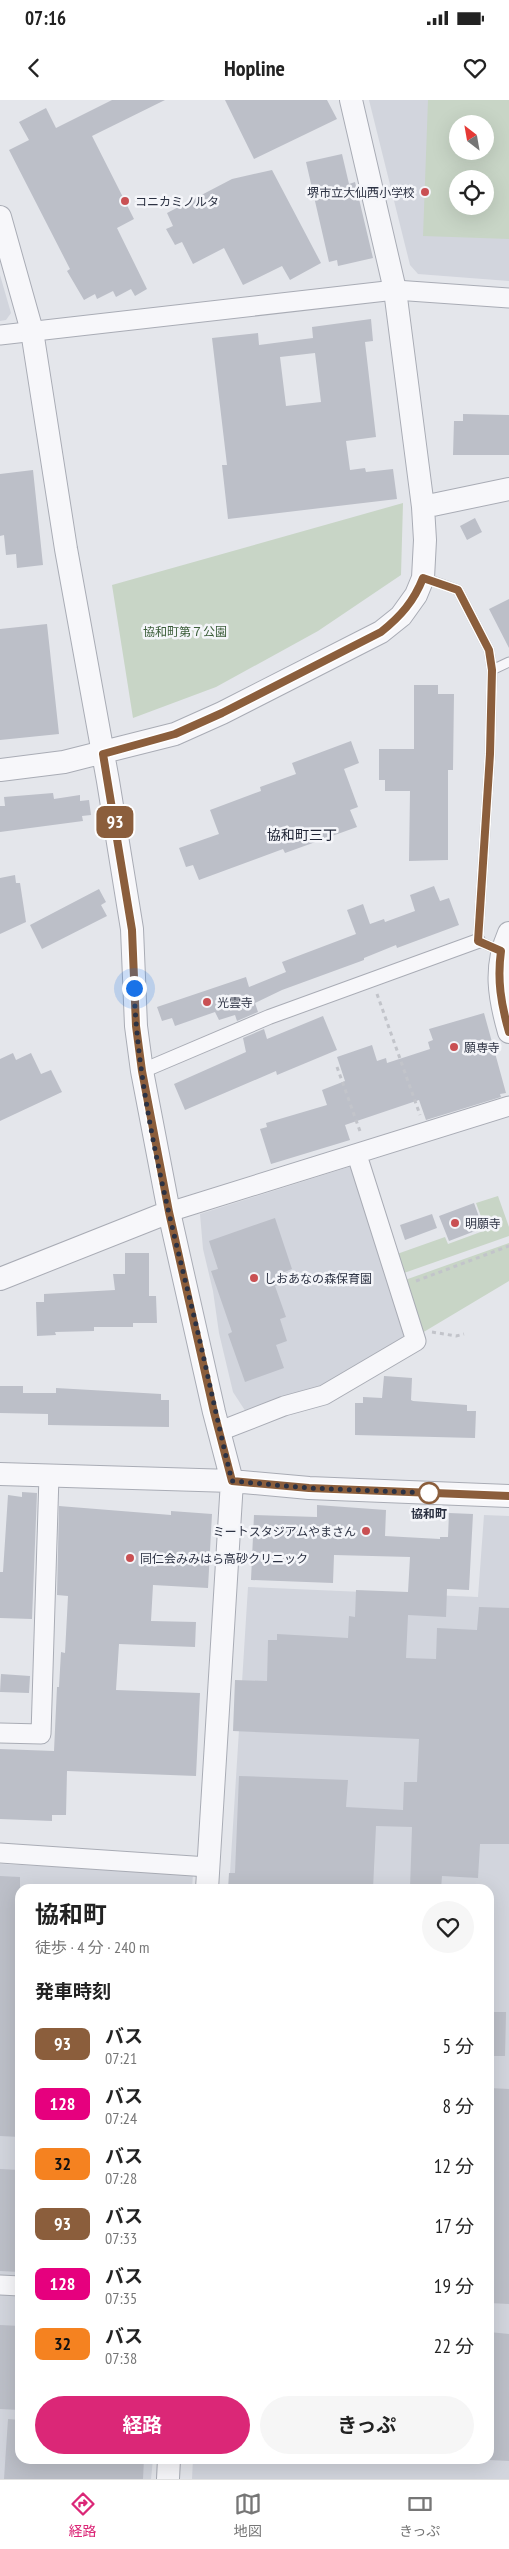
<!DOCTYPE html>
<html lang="ja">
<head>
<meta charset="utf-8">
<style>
  :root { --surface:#fff; --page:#f6f6f6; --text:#222; --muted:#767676; --line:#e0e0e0; --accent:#db2777 }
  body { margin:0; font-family:"PT Sans Narrow","Noto Sans JP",sans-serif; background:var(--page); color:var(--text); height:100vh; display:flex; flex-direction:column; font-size:19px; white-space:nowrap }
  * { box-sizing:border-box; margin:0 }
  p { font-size:16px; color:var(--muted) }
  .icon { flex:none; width:28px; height:28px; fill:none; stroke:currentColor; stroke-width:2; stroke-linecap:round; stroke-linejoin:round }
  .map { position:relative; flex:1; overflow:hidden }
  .details { position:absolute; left:15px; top:1784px; width:479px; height:580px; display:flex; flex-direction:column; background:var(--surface); border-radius:15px; box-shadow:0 5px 20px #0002 }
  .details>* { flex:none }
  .badge { padding:0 10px; border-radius:8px; font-size:18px; line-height:32px }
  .needle { width:32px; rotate:329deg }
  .controls { position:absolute; left:449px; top:15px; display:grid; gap:10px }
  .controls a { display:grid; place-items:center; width:45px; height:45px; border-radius:50%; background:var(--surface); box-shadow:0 5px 20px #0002; font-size:25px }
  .you { position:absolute; width:25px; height:25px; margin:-12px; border:4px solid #fff; border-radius:50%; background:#1a73e8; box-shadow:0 0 0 8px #1a73e833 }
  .map>.badge { position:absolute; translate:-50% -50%; box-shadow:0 0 0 2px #fff }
  h2 { padding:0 20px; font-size:19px; line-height:45px }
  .round { display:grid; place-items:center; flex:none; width:52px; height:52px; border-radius:26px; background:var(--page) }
  .headline { display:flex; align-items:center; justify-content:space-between; height:85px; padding:0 20px }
  h1 { font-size:24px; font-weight:700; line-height:38px }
  .button { display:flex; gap:10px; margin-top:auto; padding:10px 20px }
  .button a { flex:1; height:58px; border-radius:30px; background:var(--accent); color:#fff; font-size:20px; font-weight:700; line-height:58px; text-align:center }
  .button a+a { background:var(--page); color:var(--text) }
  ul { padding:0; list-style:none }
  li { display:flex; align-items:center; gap:15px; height:60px; padding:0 20px }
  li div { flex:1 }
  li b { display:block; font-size:19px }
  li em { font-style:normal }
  li .badge { min-width:55px; font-weight:700; text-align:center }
  .status { display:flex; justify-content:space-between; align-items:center; height:35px; padding:0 25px; background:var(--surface); direction:ltr }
  .status svg { height:14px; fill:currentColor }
  header { display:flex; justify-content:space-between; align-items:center; height:65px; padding:0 20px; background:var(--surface); font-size:22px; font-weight:700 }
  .tabs { display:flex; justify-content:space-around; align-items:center; height:70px; border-top:1px solid var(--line); background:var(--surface); font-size:14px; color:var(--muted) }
  .tabs a { display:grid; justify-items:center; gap:2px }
  .tabs .selected { color:var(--accent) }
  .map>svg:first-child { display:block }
  .built { fill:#d2d5dd; fill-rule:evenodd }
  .green { fill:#c8d5c6; fill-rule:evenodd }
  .building { fill:#bcbfc8; fill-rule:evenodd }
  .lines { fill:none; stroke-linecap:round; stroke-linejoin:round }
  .service-casing { stroke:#a9acb5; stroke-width:11 }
  .pedestrian-casing { stroke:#a9acb5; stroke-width:16 }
  .minor-casing { stroke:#a9acb5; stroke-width:21 }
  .tertiary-casing { stroke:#a9acb5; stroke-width:24 }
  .path { stroke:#c2c4ca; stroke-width:3; stroke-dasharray:4 4; stroke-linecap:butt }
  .service { stroke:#f7f7fa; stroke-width:9 }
  .pedestrian { stroke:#f7f7fa; stroke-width:14 }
  .minor { stroke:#f7f7fa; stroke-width:19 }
  .tertiary { stroke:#f7f7fa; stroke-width:22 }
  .line-casing { stroke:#fff; stroke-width:11 }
  .line { stroke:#8b5e3c; stroke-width:8 }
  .walk { stroke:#2c3243; stroke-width:5; stroke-dasharray:0 9 }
  .poi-dot { fill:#c95053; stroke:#f4f5f9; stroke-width:2 }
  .stop-dot { fill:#fff; stroke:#8b5e3c; stroke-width:2.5 }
  .labels { text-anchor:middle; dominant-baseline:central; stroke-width:5; stroke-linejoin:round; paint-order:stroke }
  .poi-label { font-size:12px; fill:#2c3243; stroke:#f4f5f9; text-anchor:start }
  .park-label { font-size:12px; fill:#3c5e3a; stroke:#f4f5f9 }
  .stop-label { font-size:12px; font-weight:bold; fill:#2c3243; stroke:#f4f5f9 }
  .neighbourhood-label { font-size:14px; fill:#1e2334; stroke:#f4f5f9 }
</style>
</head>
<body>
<div class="status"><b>07:16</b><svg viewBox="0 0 49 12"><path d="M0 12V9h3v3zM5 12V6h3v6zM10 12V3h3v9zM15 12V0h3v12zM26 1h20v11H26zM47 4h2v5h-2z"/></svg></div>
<header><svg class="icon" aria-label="back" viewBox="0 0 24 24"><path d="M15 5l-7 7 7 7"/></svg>Hopline<svg class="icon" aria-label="heart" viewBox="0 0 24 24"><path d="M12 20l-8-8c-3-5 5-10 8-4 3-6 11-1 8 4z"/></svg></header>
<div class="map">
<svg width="509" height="2379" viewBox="0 0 509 2379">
  <rect width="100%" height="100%" fill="#e4e6eb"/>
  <path class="built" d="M369 0H509V181L418 174 410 165ZM458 24H485V51H458ZM458 79H485V106H458Z
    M0 175 11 213 6 220 0 221Z
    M352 1066 405 1234 401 1244 324 1289 246 1312 233 1292 219 1233 213 1191 203 1149 200 1114Z
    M484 1415 509 1416V2379H192L193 2359H489V1789H229L248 1487 478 1497Z
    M0 1764 193 1773 192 1789H20V2359H153L151 2379H0Z"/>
  <path class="green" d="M428 0H509V139L423 136ZM458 24H485V51H458ZM458 79H485V106H458Z
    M403 403 401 475 318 531 216 587 133 618 112 485Z
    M498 1096 509 1127V1136L404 1173 397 1154 445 1137 448 1144 486 1130 476 1103Z
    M509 1143V1181L422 1233 405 1180Z"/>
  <path class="building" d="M112 0H165L92 36 134 119 117 128 147 189 135 196 131 189 116 197 113 191 97 199 95 194 84 200 67 171 70 169 9 50 29 40 19 22 46 8 56 28Z
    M225 0H327L337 19 254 59Z
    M342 54 349 84 355 82 373 158 338 166 337 160 329 162 306 62Z
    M272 70 321 163 290 180 282 166 243 185 224 148 193 164 182 142 175 145 166 129 173 126 167 113 232 79Z
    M371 219 373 241 365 242 376 337 346 341 350 370 365 368 366 372 393 369 397 399 228 419 222 365H227L212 238 258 233 259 245 313 238 312 227ZM315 253 321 302 286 306 280 257Z
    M463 314 509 315V355H453L454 321H463Z
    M33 370 43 465 17 468 16 454 6 455 4 435 0 436V374Z
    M475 418 482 432 467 440 460 426Z
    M509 499V548L489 509Z
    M47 524 59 634 0 640V529Z
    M414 585H438V594H454L453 670H448V760L409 761 410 691H385V680H379V649H414Z
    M351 641 359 663 344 669 358 707 350 710 357 727 285 753 283 749 199 780 193 765 186 767 179 748 219 734 210 710 261 691 260 687 296 674 292 663Z
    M53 693 54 699 80 695V701L89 700 91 715 82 716 83 721 0 732V706H5L4 697Z
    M15 775 16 783H20L26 822 0 834V778Z
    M434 786 440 801 449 798 459 825 397 848 396 845 364 858V860L282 890 255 903 258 912 237 921 235 915 219 920 215 912 175 926 172 918 162 921 157 907 246 877 249 887 286 872 282 862 356 834 347 810 363 804 370 824 384 819 385 822 415 811 410 795Z
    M99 789 106 802 101 805 107 816 42 849 30 825Z
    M484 913 506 993 500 994 501 997 426 1020 419 1000 345 1025 350 1040 271 1064 260 1029 267 1027 266 1023 327 1005 322 990 345 981 337 957 372 945 377 961 386 958 387 963 430 949 428 942 433 940 429 929Z
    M323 916 337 950 277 975 276 971 185 1010 174 984 246 952 243 938 264 929 267 939Z
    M13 953 16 960 31 953 41 974 51 970 62 992 0 1021V959Z
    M474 1103 483 1128 449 1141 439 1116Z
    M432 1114 437 1128 405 1140 400 1125Z
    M275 1118 292 1169 282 1173 286 1182 275 1186 286 1217 280 1219 287 1241 276 1245 284 1268 245 1282 228 1234 232 1232 211 1171 218 1169 209 1141Z
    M125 1153H149V1196H156L157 1223H133V1227H94V1231L55 1232 56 1235 37 1236 36 1202H44V1194L115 1190 113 1174H125Z
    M384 1276 412 1278 411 1300 413 1301 467 1305V1311H476L475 1338 355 1335V1303H363V1297L382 1298Z
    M0 1286H23V1293H56V1288L161 1294V1300H169V1327L48 1325V1314L0 1313Z
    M22 1392 37 1393 32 1519 0 1518V1472H3L8 1395 22 1397Z
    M317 1405 386 1410 385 1436 440 1439V1437H448L449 1413 473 1414 469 1490 447 1489 446 1517 408 1515 406 1558 436 1559 437 1528 477 1530 479 1507 509 1508V1744H480L478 1778 442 1776 441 1789H410L412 1727 376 1726 373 1789H228L229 1773H235L239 1676 348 1680 346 1707 403 1710 404 1682H417L419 1639 233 1631 235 1580 267 1581 268 1540H277V1534L348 1538 349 1516 355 1517 356 1490 408 1492 410 1457 334 1455 333 1483 251 1480 254 1415 317 1417Z
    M59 1406 171 1415V1411L212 1414 208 1488 153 1485 151 1521 196 1522 195 1547 119 1544 116 1590 200 1593 196 1676 67 1671 66 1715H52V1721L0 1719V1649L54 1651 57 1587H59L61 1552 65 1553 68 1496 57 1495Z
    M1 1574 30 1576 29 1593 0 1592Z
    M0 1776 20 1777V2037L0 2036Z
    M489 1912H506L505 1956H489Z
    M489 1988 509 1989V2204L489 2203Z
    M0 2069 20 2070V2172L0 2171Z
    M0 2225 20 2226V2310L0 2309Z
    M489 2232 509 2234V2361L489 2360Z
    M8 2319 20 2320V2359H144L143 2379H4Z"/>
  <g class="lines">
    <defs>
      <path id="service" d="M424 478 458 490 489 550 492 570 490 654 478 841 501 851
        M492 570 509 562"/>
      <path id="pedestrian" d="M142 971 269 917 478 841"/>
      <path id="minor" d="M0 235 395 190 509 198
        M169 1112 509 1006
        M220 1331 284 1306 324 1295 416 1241 357 1055
        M0 1633 41 1634 49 1376
        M0 1753 208 1767
        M0 2185 20 2186"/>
      <path id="tertiary" d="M0 117 32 231 66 449 108 681 132 829 136 926 142 971 169 1112 214 1312 232 1381 207 1789
        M423 407 509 389
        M0 670 64 662 175 634 222 613 381 532 401 516 416 495 423 478 425 440 423 407 395 190 351 0
        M509 833C494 867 499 897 509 932
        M0 1179 169 1112
        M0 1374 232 1381 309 1388 509 1396
        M168 2379 169 2359"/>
    </defs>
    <use href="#service" class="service-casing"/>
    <use href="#pedestrian" class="pedestrian-casing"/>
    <use href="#minor" class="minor-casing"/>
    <use href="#tertiary" class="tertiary-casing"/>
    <path class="path" d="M377 894 420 1015
      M337 967 361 1034
      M416 1181 509 1146
      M432 1232 456 1236 464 1234"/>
    <use href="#service" class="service"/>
    <use href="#pedestrian" class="pedestrian"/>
    <use href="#minor" class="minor"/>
    <use href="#tertiary" class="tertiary"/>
  </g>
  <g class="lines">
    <defs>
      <path id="line" d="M509 932C501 904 497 880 501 851L478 841 490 654 492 570 489 550 458 490 423 478C414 501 401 516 381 532L222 613 175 634 103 654 132 830 136 926 142 971 169 1112 214 1312 232 1381 309 1388 509 1396"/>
    </defs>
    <use href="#line" class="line-casing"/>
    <use href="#line" class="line"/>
    <path class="walk" d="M134 888C138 993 165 1098 190 1200 205 1260 217 1321 232 1381L309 1388 429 1393"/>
  </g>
  <g class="poi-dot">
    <circle cx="425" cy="92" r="5"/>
    <circle cx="125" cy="101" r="5"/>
    <circle cx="207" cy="902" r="5"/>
    <circle cx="454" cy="947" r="5"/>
    <circle cx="455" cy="1123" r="5"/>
    <circle cx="254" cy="1178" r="5"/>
    <circle cx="366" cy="1431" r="5"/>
    <circle cx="130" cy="1458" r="5"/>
  </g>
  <circle class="stop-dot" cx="429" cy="1393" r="10"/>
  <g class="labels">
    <g class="poi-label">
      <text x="415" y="92" text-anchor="end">堺市立大仙西小学校</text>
      <text x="135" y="101">コニカミノルタ</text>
      <text x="217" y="902">光雲寺</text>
      <text x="464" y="947">願専寺</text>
      <text x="465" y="1123">明願寺</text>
      <text x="264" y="1178">しおあなの森保育園</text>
      <text x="356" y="1431" text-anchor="end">ミートスタジアムやまさん</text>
      <text x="140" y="1458">同仁会みみはら高砂クリニック</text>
    </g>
    <g class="park-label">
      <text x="185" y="531">協和町第７公園</text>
    </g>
    <g class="stop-label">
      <text x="429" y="1413">協和町</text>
    </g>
    <g class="neighbourhood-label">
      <text x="302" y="735">協和町三丁</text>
    </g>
  </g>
</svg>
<div class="controls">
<a><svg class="needle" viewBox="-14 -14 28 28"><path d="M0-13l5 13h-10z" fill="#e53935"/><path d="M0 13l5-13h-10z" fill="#767676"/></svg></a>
<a><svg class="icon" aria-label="locate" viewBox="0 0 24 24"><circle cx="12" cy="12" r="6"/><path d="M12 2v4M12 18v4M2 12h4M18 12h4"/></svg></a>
</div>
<div class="you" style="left:134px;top:888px"></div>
<b class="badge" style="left:115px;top:722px;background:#8b5e3c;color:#fff">93</b>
<section class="details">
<div class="headline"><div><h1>協和町</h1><p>徒歩 · 4 分 · 240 m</p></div><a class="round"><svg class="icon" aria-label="heart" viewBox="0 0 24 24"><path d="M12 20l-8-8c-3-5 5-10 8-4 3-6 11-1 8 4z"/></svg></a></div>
<h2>発車時刻</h2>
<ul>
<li><span class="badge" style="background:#8b5e3c;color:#fff">93</span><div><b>バス</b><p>07:21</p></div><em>5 分</em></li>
<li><span class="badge" style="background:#e6007e;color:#fff">128</span><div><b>バス</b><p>07:24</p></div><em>8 分</em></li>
<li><span class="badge" style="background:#f58220;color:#111">32</span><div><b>バス</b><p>07:28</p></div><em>12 分</em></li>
<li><span class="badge" style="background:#8b5e3c;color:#fff">93</span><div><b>バス</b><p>07:33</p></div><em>17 分</em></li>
<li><span class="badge" style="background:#e6007e;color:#fff">128</span><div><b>バス</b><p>07:35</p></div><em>19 分</em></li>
<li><span class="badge" style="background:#f58220;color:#111">32</span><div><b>バス</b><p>07:38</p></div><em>22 分</em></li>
</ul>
<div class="button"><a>経路</a><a>きっぷ</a></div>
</section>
</div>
<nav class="tabs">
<a class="selected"><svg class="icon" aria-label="directions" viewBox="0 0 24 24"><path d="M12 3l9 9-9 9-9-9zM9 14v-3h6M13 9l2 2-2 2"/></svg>経路</a>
<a><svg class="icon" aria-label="map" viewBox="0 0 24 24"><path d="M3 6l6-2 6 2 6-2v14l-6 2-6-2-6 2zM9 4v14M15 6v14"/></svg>地図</a>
<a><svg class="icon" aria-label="tickets" viewBox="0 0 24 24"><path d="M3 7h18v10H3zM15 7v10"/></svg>きっぷ</a>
</nav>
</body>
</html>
